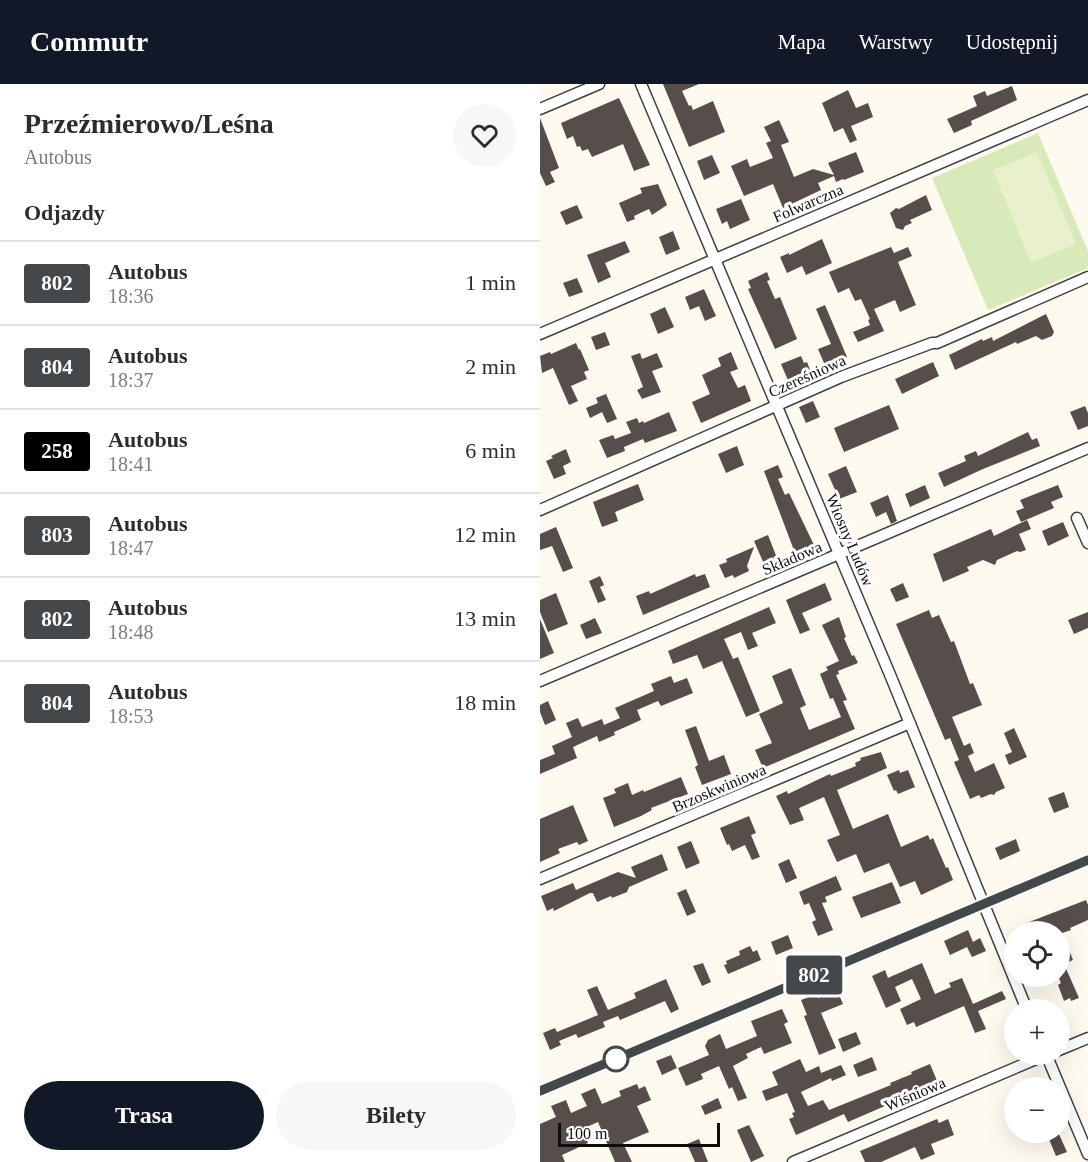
<!DOCTYPE html>
<html lang="pl">
<head>
<meta charset="utf-8">
<style>
  :root { --surface:#fff; --page:#f7f7f7; --text:#2b2b33; --muted:#7c7c81; --line:#e1e1e2; --accent:#111827 }
  body { margin:0; font-family:Georgia,serif; background:var(--page); color:var(--text); height:100vh; display:flex; flex-direction:column; font-size:22px; white-space:nowrap }
  * { box-sizing:border-box; margin:0 }
  p { font-size:20px; color:var(--muted) }
  .icon { flex:none; width:33px; height:33px; fill:none; stroke:currentColor; stroke-width:2; stroke-linecap:round; stroke-linejoin:round }
  .map { position:relative; flex:1; overflow:hidden }
  .sheet { display:flex; flex-direction:column; background:var(--surface); width:540px }
  .sheet>* { flex:none }
  .badge { padding:0 12px; border-radius:4px; font-size:21px; line-height:39px }
  .buttons { position:absolute; left:464px; top:837px; display:grid; gap:12px }
  .buttons a { display:grid; place-items:center; width:66px; height:66px; border-radius:50%; background:var(--surface); box-shadow:0 6px 24px #0002; font-size:30px }
  .scale { position:absolute; left:18px; bottom:15px; width:162px; box-sizing:border-box; padding-left:6px; border:3px solid #0e0e0e; border-top:0; font-size:16px; line-height:21px; white-space:nowrap; color:#0e0e0e; -webkit-text-stroke:4px #fff; paint-order:stroke }
  .map>.badge { position:absolute; translate:-50% -50%; box-shadow:0 0 0 3px #fff }
  h2 { padding:0 24px; font-size:22px; line-height:54px }
  .round { display:grid; place-items:center; flex:none; width:63px; height:63px; border-radius:32px; background:var(--page) }
  .overview { display:flex; align-items:center; justify-content:space-between; height:102px; padding:0 24px }
  h1 { font-size:28px; font-weight:600; line-height:45px }
  .cta { display:flex; gap:12px; margin-top:auto; padding:12px 24px }
  .cta a { flex:1; height:69px; border-radius:36px; background:var(--accent); color:#fff; font-size:24px; font-weight:600; line-height:69px; text-align:center }
  .cta a+a { background:var(--page); color:var(--text) }
  ul { padding:0; list-style:none }
  li { display:flex; align-items:center; gap:18px; height:84px; padding:0 24px; border-top:2px solid var(--line) }
  li div { flex:1 }
  li b { display:block; font-size:22px }
  li em { font-style:normal }
  li .badge { min-width:66px; font-weight:700; text-align:center }
  header { display:flex; align-items:center; gap:36px; box-sizing:border-box; height:84px; padding:0 30px; background:var(--accent); color:#fff }
  header strong { font-size:28px }
  nav { display:flex; gap:33px; margin-inline-start:auto; font-size:21px }
  main { display:flex; flex:1; min-height:0 }
  .map>svg:first-child { display:block }
  .green { fill:#d8eab9 }
  .pitch { fill:#e8f1cb }
  .building { fill:#574e4b }
  .lines { fill:none; stroke-linecap:round; stroke-linejoin:round }
  .minor-casing { stroke:#414141; stroke-width:13 }
  .minor { stroke:#fff; stroke-width:10 }
  .line-casing { stroke:#fff; stroke-width:14 }
  .line { stroke:#45484a; stroke-width:9 }
  .stop-dot { fill:#fff; stroke:#45484a; stroke-width:3 }
  .labels { text-anchor:middle; dominant-baseline:central; stroke-width:6; stroke-linejoin:round; paint-order:stroke }
  .street-label { font-size:16px; fill:#0e0e0e; stroke:#fff }
</style>
</head>
<body>
<header>
<strong>Commutr</strong>
<nav><a>Mapa</a><a>Warstwy</a><a>Udostępnij</a></nav>
</header>
<main>
<section class="sheet">
<div class="overview"><div><h1>Przeźmierowo/Leśna</h1><p>Autobus</p></div><a class="round"><svg class="icon" aria-label="heart" viewBox="0 0 24 24"><path d="M12 20l-8-8c-3-5 5-10 8-4 3-6 11-1 8 4z"/></svg></a></div>
<h2>Odjazdy</h2>
<ul>
<li><span class="badge" style="background:#45484a;color:#fff">802</span><div><b>Autobus</b><p>18:36</p></div><em>1 min</em></li>
<li><span class="badge" style="background:#45484a;color:#fff">804</span><div><b>Autobus</b><p>18:37</p></div><em>2 min</em></li>
<li><span class="badge" style="background:#000;color:#fff">258</span><div><b>Autobus</b><p>18:41</p></div><em>6 min</em></li>
<li><span class="badge" style="background:#45484a;color:#fff">803</span><div><b>Autobus</b><p>18:47</p></div><em>12 min</em></li>
<li><span class="badge" style="background:#45484a;color:#fff">802</span><div><b>Autobus</b><p>18:48</p></div><em>13 min</em></li>
<li><span class="badge" style="background:#45484a;color:#fff">804</span><div><b>Autobus</b><p>18:53</p></div><em>18 min</em></li>
</ul>
<div class="cta"><a>Trasa</a><a>Bilety</a></div>
</section>
<div class="map">
<svg width="548" height="1078" viewBox="0 0 548 1078">
  <rect width="100%" height="100%" fill="#fffaf0"/>
  <path class="green" d="M498 49 548 167V184L448 226 392 94Z"/>
  <path class="pitch" d="M497 68 536 160 491 179 453 86Z"/>
  <path class="building" d="M123 0H159L142 7 149 22 151 21 153 26 173 17 185 48 149 63Z
    M472 2 477 16 431 37 432 41 414 49 407 35 437 22 433 12 445 7 447 12Z
    M308 6 316 24 328 19 333 33 311 42 317 56 310 59 303 44 294 48 282 19Z
    M79 14 110 81 94 87 83 60 52 73 48 65 42 67 40 62 37 63 33 52 27 55 21 39Z
    M0 34 19 84 10 88 15 98 6 102 0 89Z
    M239 36 249 58 241 61 254 93 273 85 294 91 288 79 316 68 324 88 304 96 303 95 296 98 294 92 278 99 281 106 243 124 233 100 204 112 191 82 207 75 210 83 233 74 226 59 231 57 224 43Z
    M172 71 180 89 164 96 157 77Z
    M118 100 127 121 112 131 109 125 94 132 95 135 87 138 79 119 102 109 100 104Z
    M386 111 392 126 370 136 372 139 365 142 363 146 356 144 350 129 356 124 359 125Z
    M201 115 210 136 190 145 187 137 182 140 176 125Z
    M37 121 43 134 26 141 20 128Z
    M133 147 140 165 126 171 119 153Z
    M282 155 292 179 266 191 262 182 247 189 240 173 249 169V171Z
    M85 157 90 168 65 179 71 193 58 199 47 171Z
    M351 163 354 169 368 163 372 172 358 178 376 221 360 228 355 216 334 225 344 247 318 258 313 248 330 241 328 236 330 235 321 215 315 217 309 204 298 209 289 188Z
    M227 188 230 196 227 197 235 215 240 213 257 255 235 265 208 205 211 204 208 197Z
    M37 194 43 208 29 213 23 199Z
    M164 205 176 232 165 237 159 222 150 226 145 213Z
    M285 221 307 273 300 276 302 279 287 286 278 265 291 260 276 225Z
    M125 223 134 243 118 250 110 230Z
    M506 230 514 248 512 252 502 256 496 252 477 260 476 258 415 286 409 271 442 255 443 257 452 253 453 257Z
    M65 248 70 261 56 266 51 253Z
    M36 259 39 266 40 265 49 286 44 288 47 295 31 302 38 317 29 321 13 284 2 289 0 272 10 268 11 270Z
    M191 268 198 285 190 288 198 304 205 301 211 317 161 339 152 318 170 310 162 291 181 282 178 274Z
    M100 269 102 275 117 269 123 283 112 287 121 308 102 315 97 306 103 303 91 272Z
    M261 272 264 279 267 278 272 291 250 301 241 280Z
    M393 278 399 292 362 310 355 295Z
    M66 310 77 335 67 339 62 328 50 334 46 324 58 319 56 314Z
    M273 317 280 333 266 339 259 323Z
    M349 321 359 345 304 368 294 344Z
    M545 322 548 329V342L538 346 530 328Z
    M129 328 137 347 105 359 103 355 84 363 85 367 67 374 59 356 73 351 75 355 91 349 86 338 97 334 99 339 103 337 104 339Z
    M488 348 492 356 497 354 500 362 443 385 404 403 398 389 426 377 424 372 436 367 438 372Z
    M197 362 204 381 186 389 178 370Z
    M26 365 31 378 23 382 26 390 14 395 6 377 13 374 11 372Z
    M238 381 243 393 238 395 245 411 249 409 274 461 255 469 224 387Z
    M306 382 317 408 299 415 288 390Z
    M98 400 104 416 75 428 78 437 62 443 53 418Z
    M385 401 390 414 370 423 365 410Z
    M518 401 523 413 511 418 514 424 481 438 476 427 484 424 480 416Z
    M348 411 357 437 351 440 346 428 336 433 330 419Z
    M487 436 491 445 479 450 486 466 480 468 477 467 457 476 455 481 443 476 427 483 429 487 403 498 393 470 451 445 454 452Z
    M523 438 529 452 508 462 502 447Z
    M16 443 33 484 23 488 12 462 0 466V450Z
    M228 451 237 474 224 480 214 457Z
    M214 463 207 482 209 487 194 494 193 491 185 494 179 481 187 478 186 475Z
    M155 490 156 493 165 490 170 503 103 531 96 512 109 507 110 510Z
    M60 492 64 501 60 503 66 516 58 519 49 497Z
    M285 499 292 516 262 529 270 546 260 550 246 516Z
    M363 499 369 513 356 518 350 505Z
    M16 509 28 540 8 548 0 528V516Z
    M229 523 236 539 212 549 218 562 208 566 201 548 184 555 193 575 198 573 220 627 206 633 182 577 163 585 157 571 133 580 128 567Z
    M389 526 392 534 399 531 411 558 414 557 430 600 433 599 442 621 412 633 424 662 430 659 434 669 428 672 435 688 454 679 465 704 456 708 454 711 451 710 441 714 439 711 430 715 414 678 419 676 410 654 405 656 356 540Z
    M548 528V544L534 550 528 536Z
    M299 533 306 553 304 554 312 572 314 571 318 579 298 587 299 590 296 591 307 616 303 617 315 645 223 684 215 666 232 659 219 630 243 619 232 592 251 584 266 621 260 624 269 646 301 633 293 614 290 615 280 590 288 586 286 583 299 577 282 541Z
    M55 534 62 549 46 555 40 541Z
    M0 535 14 569 0 575Z
    M131 592 134 599 147 594 153 609 121 622 118 617 97 626 101 636 74 648 75 651 59 658 57 652 33 663 37 674 0 690V676L15 670 12 662 32 653 26 639 38 634 42 643 62 635 64 641 80 634 75 624 114 607 111 600Z
    M8 617 16 636 5 641 0 628V621Z
    M156 642 169 677 184 671 191 690 162 701 155 683 158 681 145 646Z
    M474 644 487 673 469 681 465 671 472 668 464 649Z
    M341 668 347 684 297 706 313 745 348 730 361 763 388 751 390 756 393 754 406 784 408 783 413 796 381 811 375 797 360 803 349 779 324 789 316 770 297 778 287 756 300 751 284 713 259 724 264 736 250 741 236 712 247 707 248 710 277 696 290 690 291 692 316 682 315 679 321 676 320 674Z
    M359 686 360 689 368 686 375 703 358 710 356 706 354 707 347 691Z
    M141 693 148 710 111 724 112 726 101 732 74 743 63 714 76 709 74 705 88 699 92 711 103 706 104 708Z
    M524 708 529 723 514 729 508 714Z
    M33 721 48 757 39 761 37 758 18 765 20 769 0 778V735Z
    M209 732 216 749 211 751 220 773 212 776 205 761 192 767 189 760 187 761 180 744Z
    M476 755 480 767 460 776 455 764Z
    M151 757 160 779 146 785 137 763Z
    M122 770 128 786 89 803 87 808 72 814 71 812 57 818 53 809H50L14 827 13 824 7 827 1 812 33 799 36 806 78 788 96 794 91 783Z
    M249 775 257 794 246 799 238 780Z
    M296 792 302 806 285 813 287 818 282 819 293 846 278 852 272 838 276 836 269 819 264 821 259 808Z
    M352 798 361 819 321 834 312 813Z
    M146 805 156 828 147 832 137 809Z
    M546 816 548 821V836L530 844 531 846 519 850V848H487L484 840Z
    M428 846 433 858 440 854 446 867 432 873 427 863 410 871 404 857Z
    M248 851 253 864 236 871 231 858Z
    M210 862 213 868 217 866 221 876 188 890 184 881 187 880 186 877 200 871 199 867Z
    M529 866 533 876 524 880 539 914 531 917 530 914 524 917 518 901 521 899 519 894V868L520 870Z
    M163 879 171 898 162 902 153 882Z
    M382 879 395 910 411 903 409 899 422 894 433 920 462 907 466 915 438 927 446 945 435 949 424 922 376 943 374 938 367 941 360 925 381 915 372 895 355 903 361 917 346 924 332 892 345 886 348 894 350 893Z
    M126 895 139 925 131 929 125 917 80 936 78 932 63 938 65 943 38 954 36 950 19 957 21 961 10 966 3 949 15 944 17 948 58 931 47 906 57 902 68 926 96 914 94 909Z
    M297 906 303 920 281 929 296 964 279 971 264 932 267 931 261 916 277 910 278 914Z
    M242 925 248 938 244 940 252 959 224 970 221 963 206 970 208 974 193 982 207 1014 198 1017 192 1003 189 1005 179 982 161 990 163 995 146 1002 138 984 169 971 165 962 168 956 180 950 186 965 217 952 211 937Z
    M316 948 321 960 303 968 298 955Z
    M131 971 137 984 122 991 116 977Z
    M332 973 337 986 318 993 313 981Z
    M260 975 266 988 279 982 281 989 301 981 306 991 292 997 291 994 261 1008 268 1022 283 1016 289 1026 351 1001 350 999 372 990 371 988 390 980 398 999 308 1038 304 1030 256 1051 249 1035 254 1033 252 1029 255 1028 247 1009 226 1017 222 1007 238 1001 232 988Z
    M97 1000 99 1005 105 1002 111 1016 97 1022 109 1048 83 1059 92 1078H75L58 1038 42 1045 48 1059 22 1071 25 1078H0V1040L16 1033 11 1022 26 1016 31 1029 47 1022 41 1010 55 1004 62 1020 81 1012 79 1007Z
    M178 1014 182 1024 165 1031 161 1022Z
    M397 1035 399 1039 408 1035 414 1051 391 1060 395 1070 381 1076 375 1063 341 1078H325L320 1067Z
    M209 1041 224 1072 211 1078 197 1046Z
    M506 1048H518L527 1068 516 1072Z
    M159 1055 168 1078H155L147 1060Z"/>
  <g class="lines">
    <defs>
      <path id="minor" d="M101 0 351 593 487 926
        M0 25 59 0
        M0 250 548 16
        M0 426 301 293 392 259H397L548 193
        M537 434 548 459
        M0 597 548 364
        M0 795 370 639
        M519 966 548 954
        M506 970 548 1070
        M0 1007 548 776
        M253 1078 508 970"/>
    </defs>
    <use href="#minor" class="minor-casing"/>
    <use href="#minor" class="minor"/>
  </g>
  <g class="lines">
    <defs>
      <path id="line" d="M0 1007 548 776"/>
    </defs>
    <use href="#line" class="line-casing"/>
    <use href="#line" class="line"/>
  </g>
  <circle class="stop-dot" cx="76" cy="975" r="12"/>
  <g class="labels">
    <g class="street-label">
      <text transform="translate(268 119) rotate(-23)">Folwarczna</text>
      <text transform="translate(267 292) rotate(-24)">Czereśniowa</text>
      <text transform="translate(310 456) rotate(67)">Wiosny Ludów</text>
      <text transform="translate(252 474) rotate(-23)">Składowa</text>
      <text transform="translate(179 704) rotate(-23)">Brzoskwiniowa</text>
      <text transform="translate(375 1010) rotate(-23)">Wiśniowa</text>
    </g>
  </g>
</svg>
<div class="buttons">
<a><svg class="icon" aria-label="locate" viewBox="0 0 24 24"><circle cx="12" cy="12" r="6"/><path d="M12 2v4M12 18v4M2 12h4M18 12h4"/></svg></a>
<a>+</a>
<a>−</a>
</div>
<div class="scale">100 m</div>
<b class="badge" style="left:274px;top:891px;background:#45484a;color:#fff">802</b>
</div>
</main>
</body>
</html>
